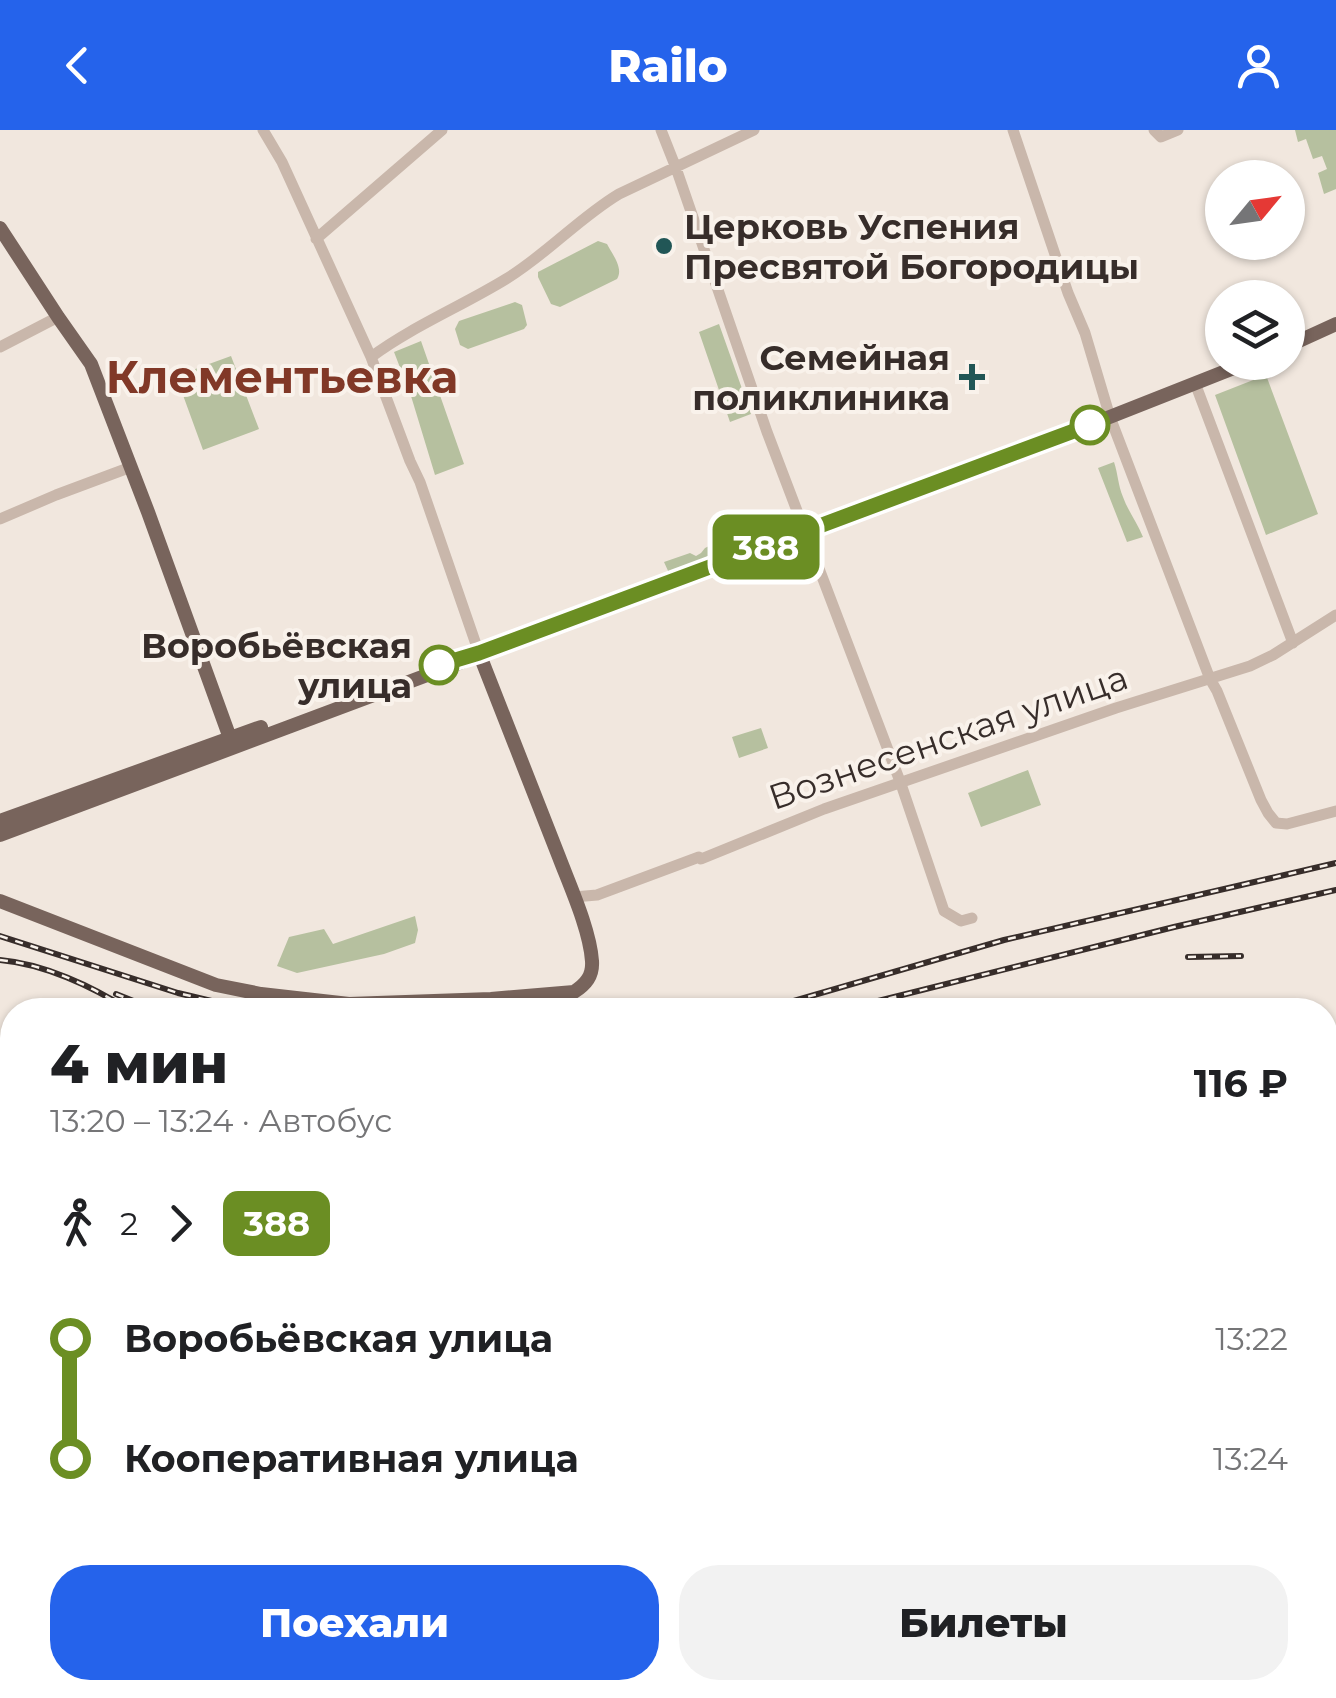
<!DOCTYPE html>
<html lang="ru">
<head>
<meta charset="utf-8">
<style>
  :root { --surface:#fff; --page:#f2f2f2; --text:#202124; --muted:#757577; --accent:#2563eb }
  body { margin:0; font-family:Montserrat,sans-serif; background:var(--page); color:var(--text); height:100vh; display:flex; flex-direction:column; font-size:38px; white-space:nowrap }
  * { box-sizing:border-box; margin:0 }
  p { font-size:32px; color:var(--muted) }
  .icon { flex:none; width:55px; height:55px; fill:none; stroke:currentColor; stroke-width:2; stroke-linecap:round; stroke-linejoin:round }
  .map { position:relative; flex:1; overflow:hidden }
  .panel { position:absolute; left:0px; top:868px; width:1338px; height:702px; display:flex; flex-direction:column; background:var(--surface); border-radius:40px 40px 0 0; box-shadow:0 2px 8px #0004 }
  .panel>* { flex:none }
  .badge { padding:0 20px; border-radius:15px; font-size:35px; line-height:65px }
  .needle { width:65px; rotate:61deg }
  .tools { position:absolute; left:1205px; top:30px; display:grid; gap:20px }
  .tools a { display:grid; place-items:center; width:100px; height:100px; border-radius:50%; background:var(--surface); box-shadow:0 2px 8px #0004; font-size:50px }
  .map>.badge { position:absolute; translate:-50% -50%; box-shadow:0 0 0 5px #fff }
  .legs { display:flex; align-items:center; gap:15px; height:110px; padding:0 50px; font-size:32px }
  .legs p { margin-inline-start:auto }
  .head { display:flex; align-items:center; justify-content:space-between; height:170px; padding:0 50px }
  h1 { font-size:55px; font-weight:800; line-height:75px }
  .cta { display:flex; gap:20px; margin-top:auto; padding:20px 50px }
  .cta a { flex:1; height:115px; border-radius:40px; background:var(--accent); color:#fff; font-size:40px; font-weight:800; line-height:115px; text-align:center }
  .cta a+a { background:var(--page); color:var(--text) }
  ul { padding:0 50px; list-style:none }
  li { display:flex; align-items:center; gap:35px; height:120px; font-size:38px }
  li i { display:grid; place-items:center; width:15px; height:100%; margin:0 12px; background:currentColor }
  li i::after { content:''; width:25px; height:25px; margin:-12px; border:8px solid; border-radius:50%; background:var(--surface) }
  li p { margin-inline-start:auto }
  li:first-child i { background:linear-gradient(#0000 50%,currentColor 0) }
  li:last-child i { background:linear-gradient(currentColor 50%,#0000 0) }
  header { display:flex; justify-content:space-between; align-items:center; height:130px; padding:0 50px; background:var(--accent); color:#fff; font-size:45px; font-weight:800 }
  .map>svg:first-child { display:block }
  .green { fill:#b6c09f }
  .water { fill:#7fadac }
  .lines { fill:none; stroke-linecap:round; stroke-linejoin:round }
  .minor { stroke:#c9b7ab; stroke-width:11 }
  .major { stroke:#78645c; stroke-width:14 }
  .rail-casing { stroke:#372d2a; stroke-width:6 }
  .rail { stroke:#f9f2eb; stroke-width:2.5; stroke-dasharray:8; stroke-linecap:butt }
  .line-1-casing { stroke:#fff; stroke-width:22 }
  .line-1 { stroke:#6b8e23; stroke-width:15 }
  .poi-dot { fill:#215656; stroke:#f9f2eb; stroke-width:4 }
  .stop-1-dot { fill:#fff; stroke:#6b8e23; stroke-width:5 }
  .labels { text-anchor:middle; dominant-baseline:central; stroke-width:8; stroke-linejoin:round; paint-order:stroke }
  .poi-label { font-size:35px; font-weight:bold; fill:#372d2a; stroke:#f9f2eb; text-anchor:start }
  .stop-label { font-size:35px; font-weight:bold; fill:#372d2a; stroke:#f9f2eb; text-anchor:end }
  .street-label { font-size:35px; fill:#372d2a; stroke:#f9f2eb }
  .district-label { font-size:45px; font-weight:bold; fill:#813827; stroke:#f9f2eb }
</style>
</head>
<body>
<header><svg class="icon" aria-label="back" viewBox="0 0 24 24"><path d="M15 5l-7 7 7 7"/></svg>Railo<svg class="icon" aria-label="person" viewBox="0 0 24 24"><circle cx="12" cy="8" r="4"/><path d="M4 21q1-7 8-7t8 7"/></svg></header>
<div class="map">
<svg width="1336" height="1568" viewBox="0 0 1336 1568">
  <rect width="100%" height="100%" fill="#f1e7de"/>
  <path class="green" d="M1295 0H1336V59L1324 64 1318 43 1327 39 1322 26 1313 29 1306 9 1298 12Z
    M598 111 607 114C612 124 624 138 617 149L560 177 551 174 538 147V142Z
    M515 172 522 175 527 195 524 199 468 219 460 215 455 199 459 191Z
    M719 194 751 284 730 292 699 202Z
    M421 211 464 334 435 345 411 266 394 222Z
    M231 226 259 299 203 320 176 246Z
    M1266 245 1318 384 1266 405 1215 265Z
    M1114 332C1118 344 1118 355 1123 367 1128 381 1137 392 1143 407L1127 412 1098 338Z
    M746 404 757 411 669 443 664 432 690 423 696 426 701 423 705 418 711 415 716 418 722 416 726 410Z
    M761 598 768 618 739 628 732 607Z
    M1028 640 1041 675 981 697 968 663Z
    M415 786 418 800 415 813 384 824 297 843 277 836 289 807 324 799 333 814Z"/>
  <path class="water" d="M12 1119V1201L2 1203 0 1192V1120Z"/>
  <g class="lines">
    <path class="minor" d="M263 0 282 32 371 227 410 331 420 352 479 523
      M661 0 676 38 767 302 901 654 944 781 961 791 972 788
      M1013 0 1068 163 1085 203 1110 287 1210 549 1217 561 1261 670 1268 683 1276 693 1287 694 1336 681
      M1154 0 1161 7 1178 0
      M316 109 442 0
      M0 217 58 187
      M371 227C413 196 462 176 506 149 547 124 579 88 619 64L754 0
      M1195 253 1293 513
      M0 389 56 365 131 337
      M574 767 597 765 699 727 701 729 824 679 1116 578 1250 536 1273 525 1336 485
      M1325 956 1336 955
      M1325 1145 1336 1141
      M1325 1436H1336
      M343 1568 347 1558
      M681 1568 684 1558"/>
    <path class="major" d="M0 98 58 187 91 234 148 382 230 608
      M1288 216 1336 194
      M0 691 261 597
      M0 705 462 532 498 515 1097 292 1249 232
      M0 771 216 855 261 864 349 874 491 869 574 862C586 854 593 846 592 831 590 800 570 756 559 727 532 659 505 591 479 523"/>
    <defs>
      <path id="rail" d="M0 806 178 863 249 880
        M1188 827 1241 826
        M0 830C44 834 92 856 129 880
        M116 864 156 880
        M762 880 1004 810 1336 733
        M842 880 1174 797 1336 760
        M144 1558 145 1568
        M162 1558 163 1568
        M235 1568 237 1558"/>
    </defs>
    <use href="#rail" class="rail-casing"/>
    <use href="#rail" class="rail"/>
  </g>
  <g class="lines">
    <defs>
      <path id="line-1" d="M439 535 479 523 1090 295"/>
    </defs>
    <use href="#line-1" class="line-1-casing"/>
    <use href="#line-1" class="line-1"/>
  </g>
  <g class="poi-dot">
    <circle cx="664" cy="116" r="10"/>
    <path d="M967 232h10v10h10v10h-10v10h-10v-10h-10v-10h10z"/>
  </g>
  <g class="stop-1-dot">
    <circle cx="1090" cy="295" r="18"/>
    <circle cx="439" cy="535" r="18"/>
  </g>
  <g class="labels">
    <g class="poi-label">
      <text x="684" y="96">Церковь Успения<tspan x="684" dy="40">Пресвятой Богородицы</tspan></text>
      <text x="950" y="227" text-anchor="end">Семейная<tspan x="950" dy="40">поликлиника</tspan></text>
    </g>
    <g class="stop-label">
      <text x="412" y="515">Воробьёвская<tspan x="412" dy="40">улица</tspan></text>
    </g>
    <g class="street-label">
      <text transform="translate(948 607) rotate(-19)">Вознесенская улица</text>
    </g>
    <g class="district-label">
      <text x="282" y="246">Клементьевка</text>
    </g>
  </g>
</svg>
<div class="tools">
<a><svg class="needle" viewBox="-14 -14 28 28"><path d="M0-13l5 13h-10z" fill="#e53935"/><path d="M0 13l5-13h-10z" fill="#757577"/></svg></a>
<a><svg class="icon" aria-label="layers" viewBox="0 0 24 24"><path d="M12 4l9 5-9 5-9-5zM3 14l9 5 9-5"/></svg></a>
</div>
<b class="badge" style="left:766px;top:417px;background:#6b8e23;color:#fff">388</b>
<section class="panel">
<div class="head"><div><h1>4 мин</h1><p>13:20 – 13:24 · Автобус</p></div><b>116 ₽</b></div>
<div class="legs"><svg class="icon" aria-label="walk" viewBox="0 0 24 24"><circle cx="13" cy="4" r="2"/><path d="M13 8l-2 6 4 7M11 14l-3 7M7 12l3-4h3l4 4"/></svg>2<svg class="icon" aria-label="forward" viewBox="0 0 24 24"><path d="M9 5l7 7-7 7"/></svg><b class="badge" style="background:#6b8e23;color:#fff">388</b></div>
<ul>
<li><i style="color:#6b8e23"></i><b>Воробьёвская улица</b><p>13:22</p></li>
<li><i style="color:#6b8e23"></i><b>Кооперативная улица</b><p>13:24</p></li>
</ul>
<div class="cta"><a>Поехали</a><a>Билеты</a></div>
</section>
</div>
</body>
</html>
